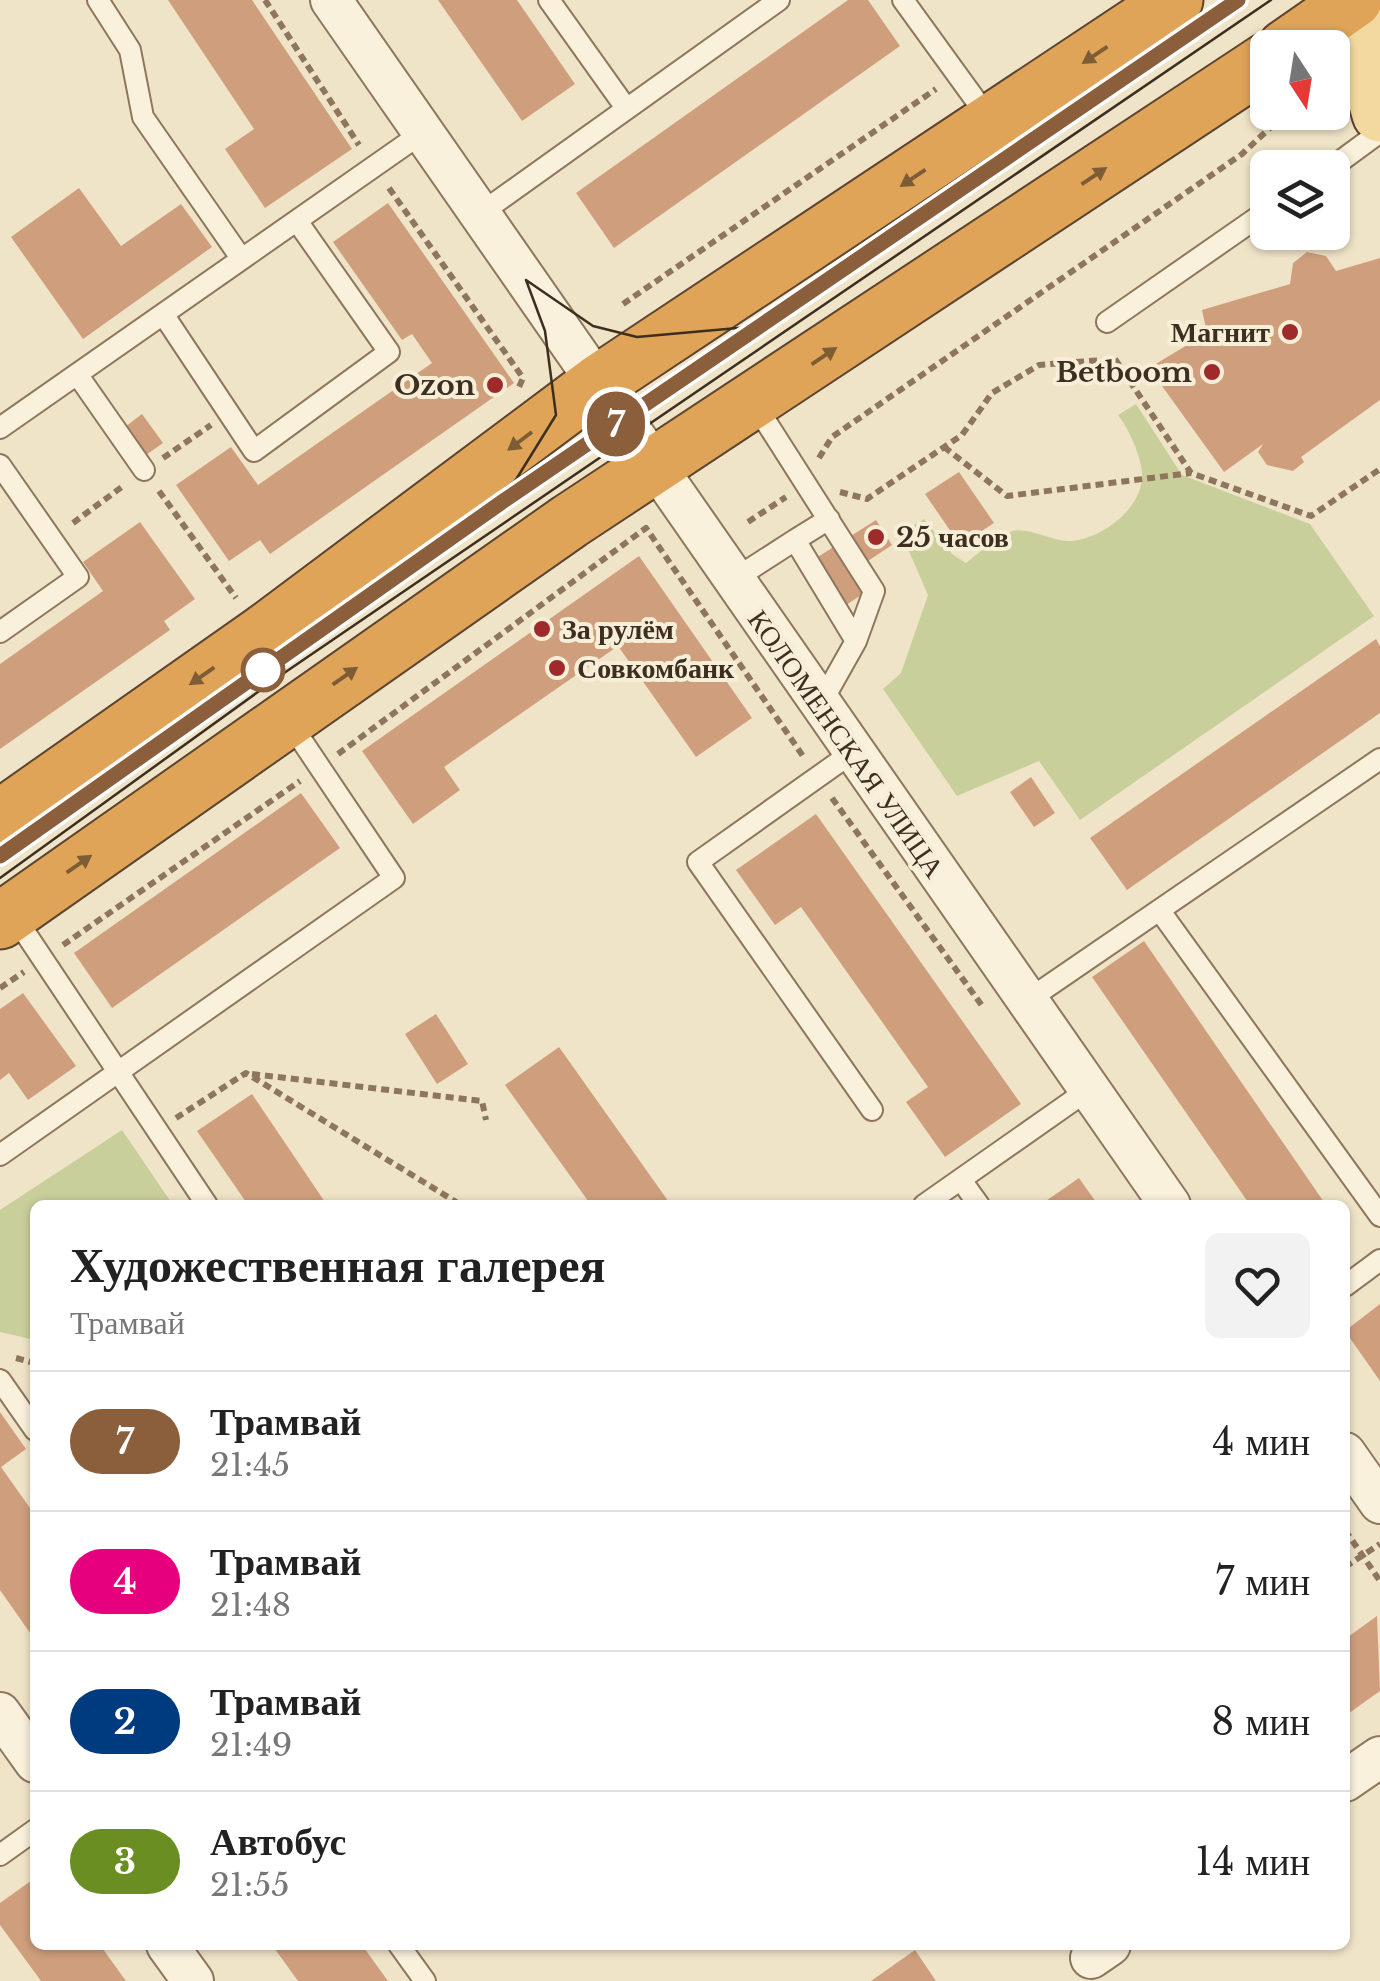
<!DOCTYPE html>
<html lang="ru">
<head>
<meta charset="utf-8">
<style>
  :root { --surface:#fff; --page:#f2f2f2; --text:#222; --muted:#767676; --line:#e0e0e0 }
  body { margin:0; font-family:"Libre Baskerville",serif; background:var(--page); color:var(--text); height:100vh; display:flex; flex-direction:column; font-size:38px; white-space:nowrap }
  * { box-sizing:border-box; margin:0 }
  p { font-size:32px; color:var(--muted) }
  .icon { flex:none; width:55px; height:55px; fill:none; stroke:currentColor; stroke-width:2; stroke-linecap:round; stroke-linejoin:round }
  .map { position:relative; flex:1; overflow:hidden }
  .side { position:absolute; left:30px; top:1200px; width:1320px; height:750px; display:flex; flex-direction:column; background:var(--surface); border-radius:15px; box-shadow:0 2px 8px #0004 }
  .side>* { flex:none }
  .badge { padding:0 20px; border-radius:32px; font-size:35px; line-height:65px }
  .needle { width:65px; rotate:168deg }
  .fabs { position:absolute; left:1250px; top:30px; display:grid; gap:20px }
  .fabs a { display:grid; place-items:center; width:100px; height:100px; border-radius:15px; background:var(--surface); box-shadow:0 2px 8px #0004; font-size:50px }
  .map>.badge { position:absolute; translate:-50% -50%; box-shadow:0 0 0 5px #fff }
  .round { display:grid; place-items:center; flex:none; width:105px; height:105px; border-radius:15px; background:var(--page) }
  .head { display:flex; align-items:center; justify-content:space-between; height:170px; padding:0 40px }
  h1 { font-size:48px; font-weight:700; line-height:75px }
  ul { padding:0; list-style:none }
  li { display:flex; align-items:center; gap:30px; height:140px; padding:0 40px; border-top:2px solid var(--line) }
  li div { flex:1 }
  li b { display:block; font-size:38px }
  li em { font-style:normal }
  li .badge { min-width:110px; font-weight:700; text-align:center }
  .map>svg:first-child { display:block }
  .green { fill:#c9cf9b }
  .building { fill:#cf9f7d }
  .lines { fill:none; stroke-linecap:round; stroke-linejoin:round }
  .lane-casing { stroke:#8d765c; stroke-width:24 }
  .street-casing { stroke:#8d765c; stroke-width:44 }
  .primary-casing { stroke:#5b4430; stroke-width:59 }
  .highway-casing { stroke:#5b4430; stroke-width:59 }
  .path { stroke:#8d765c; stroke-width:6; stroke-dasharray:8 5; stroke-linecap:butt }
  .lane { stroke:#faf1dc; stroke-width:20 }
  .street { stroke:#faf1dc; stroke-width:40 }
  .primary { stroke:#f3d9a0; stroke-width:55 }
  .highway { stroke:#e0a458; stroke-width:55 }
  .tram { stroke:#3d2e20; stroke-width:2.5 }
  .oneway { fill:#7e5d36 }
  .line-casing { stroke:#fff; stroke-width:22 }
  .line { stroke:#8b5e3c; stroke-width:15 }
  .poi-dot { fill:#9e2a2b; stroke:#f7eed8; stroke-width:4 }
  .stop-dot { fill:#fff; stroke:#8b5e3c; stroke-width:5 }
  .labels { text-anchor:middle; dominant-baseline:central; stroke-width:8; stroke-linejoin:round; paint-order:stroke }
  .poi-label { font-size:28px; font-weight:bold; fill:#3d2e20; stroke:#f7eed8; text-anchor:end }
  .street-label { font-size:28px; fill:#3d2e20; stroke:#f7eed8 }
</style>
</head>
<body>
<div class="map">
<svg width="1380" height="1981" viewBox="0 0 1380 1981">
  <rect width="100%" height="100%" fill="#f0e4c8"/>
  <path class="green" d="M1136 404 1182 475 1310 524 1374 616 1080 820 1039 761 957 796 883 689 901 673 928 595 901 533 924 519 952 554 966 563C979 553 995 538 1010 532 1027 525 1051 542 1070 541 1101 540 1145 507 1142 472 1140 454 1129 429 1118 415Z
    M122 1130 173 1205H35V1340L0 1332V1210Z"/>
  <path class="building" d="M168 0H252L352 149 265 208 225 149 254 129Z
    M438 0H517L575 84 522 121Z
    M848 0H868L900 46 614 248 576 193Z
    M79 188 121 246 181 204 212 247 83 339 11 237Z
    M388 203 514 383 270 554 260 540 229 561 176 485 231 447 258 485 432 363 412 334 402 340 333 242Z
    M1307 252 1326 256 1336 271 1380 258V400L1301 457 1304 462 1293 471 1267 465 1258 452 1263 444 1224 472 1149 368 1207 333 1202 310 1290 284 1293 263Z
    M142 414 163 443 146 455 125 427Z
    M959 472 994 523 960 545 925 494Z
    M876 520 892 545 856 569 869 590 843 607 813 560Z
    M140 522 195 599 164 621 170 630 0 749V664L103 591 83 562Z
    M639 556 752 718 696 757 618 646 444 767 460 790 413 824 362 751Z
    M1376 639 1380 646V713L1127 890 1090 838Z
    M1031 777 1055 813 1034 827 1010 792Z
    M301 793 340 848 112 1008 74 953Z
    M816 814 1021 1104 945 1157 906 1102 928 1087 801 907 775 925 736 870Z
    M1144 941 1326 1205H1250L1092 977Z
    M23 993 76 1066 28 1100 9 1073 0 1080V1009Z
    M436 1014 468 1064 437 1084 405 1034Z
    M559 1047 671 1205H591L505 1085Z
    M252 1094 327 1205H248L197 1131Z
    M1079 1178 1098 1205H1040Z
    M1380 1304V1381L1345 1331Z
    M0 1412 26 1449 1 1467 35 1515V1640L0 1590Z
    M1377 1616 1380 1691 1345 1716V1639Z
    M35 1878V1945H100L126 1981H41L0 1925V1903Z
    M272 1945H362L388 1981H298Z
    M915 1950 936 1981H871Z"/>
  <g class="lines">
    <defs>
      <path id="lane" d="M98 0 130 50 143 117 241 258
        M549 0 626 108
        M903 0 990 120
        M1331 168 1380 132
        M481 213 779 0
        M163 314 254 451 389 352 297 221
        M1107 322 1268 210
        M77 374 144 470
        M754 403 874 591 856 641 820 705
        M0 428 422 133
        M0 465 78 577 0 632
        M829 519 795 540 856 641
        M733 580 795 540
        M853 752 698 862 872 1110
        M1160 911 1380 1216
        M14 916 207 1205
        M1025 1002 1380 759
        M0 1155 394 878 290 723
        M961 1180 979 1205
        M924 1205 1088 1090
        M1345 1286 1380 1260
        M0 1380 35 1430
        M0 1855 35 1830
        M399 1945 425 1981"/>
      <path id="street" d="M331 0 1170 1205
        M1345 1453 1380 1503
        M0 1713 35 1762
        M1345 1781 1380 1757
        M167 1945 193 1981
        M1091 1958 1110 1945"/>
      <path id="primary" d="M1367 0 1363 55 1380 114"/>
      <path id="highway" d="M1285 48 1354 0
        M0 818 262 634 598 383 1175 0
        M0 921 570 521 1268 60"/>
    </defs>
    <use href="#lane" class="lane-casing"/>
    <use href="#street" class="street-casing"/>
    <use href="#primary" class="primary-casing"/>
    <use href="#highway" class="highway-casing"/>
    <path class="path" d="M265 0 359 145
      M389 188 523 378 519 387
      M623 304 936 89
      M944 447 1007 496 1191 473
      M163 458 211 425
      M819 458 832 437 1242 154 1287 112
      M159 491 236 598
      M840 492 867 499 962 435 992 393 1039 365 1115 359 1191 473 1311 516 1380 469
      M748 522 786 497
      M73 523 123 486
      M338 754 646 528 805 759
      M832 798 983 1007
      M63 945 300 781
      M0 988 24 972
      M252 1074 482 1101 486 1120
      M176 1118 246 1073 461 1205
      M16 1358 35 1363
      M1345 1530 1380 1581
      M1345 1567 1380 1544"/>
    <use href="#lane" class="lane"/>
    <use href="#street" class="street"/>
    <use href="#primary" class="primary"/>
    <use href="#highway" class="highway"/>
    <path class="tram" d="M526 280 593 326 637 337 760 326
      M507 494 556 415 545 331 526 280
      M0 856 502 502 1238 0
      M0 878 287 671 1271 0"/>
  </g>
  <defs><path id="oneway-solid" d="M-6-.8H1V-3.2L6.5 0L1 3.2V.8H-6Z" transform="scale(2.5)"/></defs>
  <g class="oneway">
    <use href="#oneway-solid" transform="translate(1095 55) rotate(146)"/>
    <use href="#oneway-solid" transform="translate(1094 176) rotate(-34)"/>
    <use href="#oneway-solid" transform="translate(913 178) rotate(146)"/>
    <use href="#oneway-solid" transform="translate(824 356) rotate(-34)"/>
    <use href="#oneway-solid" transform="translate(520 441) rotate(143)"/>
    <use href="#oneway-solid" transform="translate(202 676) rotate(145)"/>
    <use href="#oneway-solid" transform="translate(345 676) rotate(-35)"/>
    <use href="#oneway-solid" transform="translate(79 864) rotate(-35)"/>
  </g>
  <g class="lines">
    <defs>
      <path id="line" d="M0 856 502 502 1238 0"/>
    </defs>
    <use href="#line" class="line-casing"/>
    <use href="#line" class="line"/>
  </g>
  <g class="poi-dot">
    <circle cx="1290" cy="332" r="10"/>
    <circle cx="1212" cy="372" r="10"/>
    <circle cx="495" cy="385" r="10"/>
    <circle cx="876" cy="537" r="10"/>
    <circle cx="542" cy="629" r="10"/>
    <circle cx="557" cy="668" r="10"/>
  </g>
  <circle class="stop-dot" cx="263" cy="670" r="20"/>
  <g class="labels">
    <g class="poi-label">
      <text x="1270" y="332">Магнит</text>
      <text x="1192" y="372">Betboom</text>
      <text x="475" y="385">Ozon</text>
      <text x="896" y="537" text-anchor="start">25 часов</text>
      <text x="562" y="629" text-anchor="start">За рулём</text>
      <text x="577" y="668" text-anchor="start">Совкомбанк</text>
    </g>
    <g class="street-label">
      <text transform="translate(846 744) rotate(55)">КОЛОМЕНСКАЯ УЛИЦА</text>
    </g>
  </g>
</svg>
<div class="fabs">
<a><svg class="needle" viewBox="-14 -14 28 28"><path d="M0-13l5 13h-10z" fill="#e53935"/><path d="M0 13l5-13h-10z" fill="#767676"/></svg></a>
<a><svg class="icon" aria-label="layers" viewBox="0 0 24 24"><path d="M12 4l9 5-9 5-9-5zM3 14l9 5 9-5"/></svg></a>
</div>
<b class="badge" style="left:616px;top:424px;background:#8b5e3c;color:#fff">7</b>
<section class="side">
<div class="head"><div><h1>Художественная галерея</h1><p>Трамвай</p></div><a class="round"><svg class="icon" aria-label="heart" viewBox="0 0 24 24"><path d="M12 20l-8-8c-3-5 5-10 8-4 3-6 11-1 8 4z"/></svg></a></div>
<ul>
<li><span class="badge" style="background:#8b5e3c;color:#fff">7</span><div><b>Трамвай</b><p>21:45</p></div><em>4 мин</em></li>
<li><span class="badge" style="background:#e6007e;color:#fff">4</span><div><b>Трамвай</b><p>21:48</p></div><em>7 мин</em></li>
<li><span class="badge" style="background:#003b80;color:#fff">2</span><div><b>Трамвай</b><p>21:49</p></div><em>8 мин</em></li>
<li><span class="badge" style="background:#6b8e23;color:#fff">3</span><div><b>Автобус</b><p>21:55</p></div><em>14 мин</em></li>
</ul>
</section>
</div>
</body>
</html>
